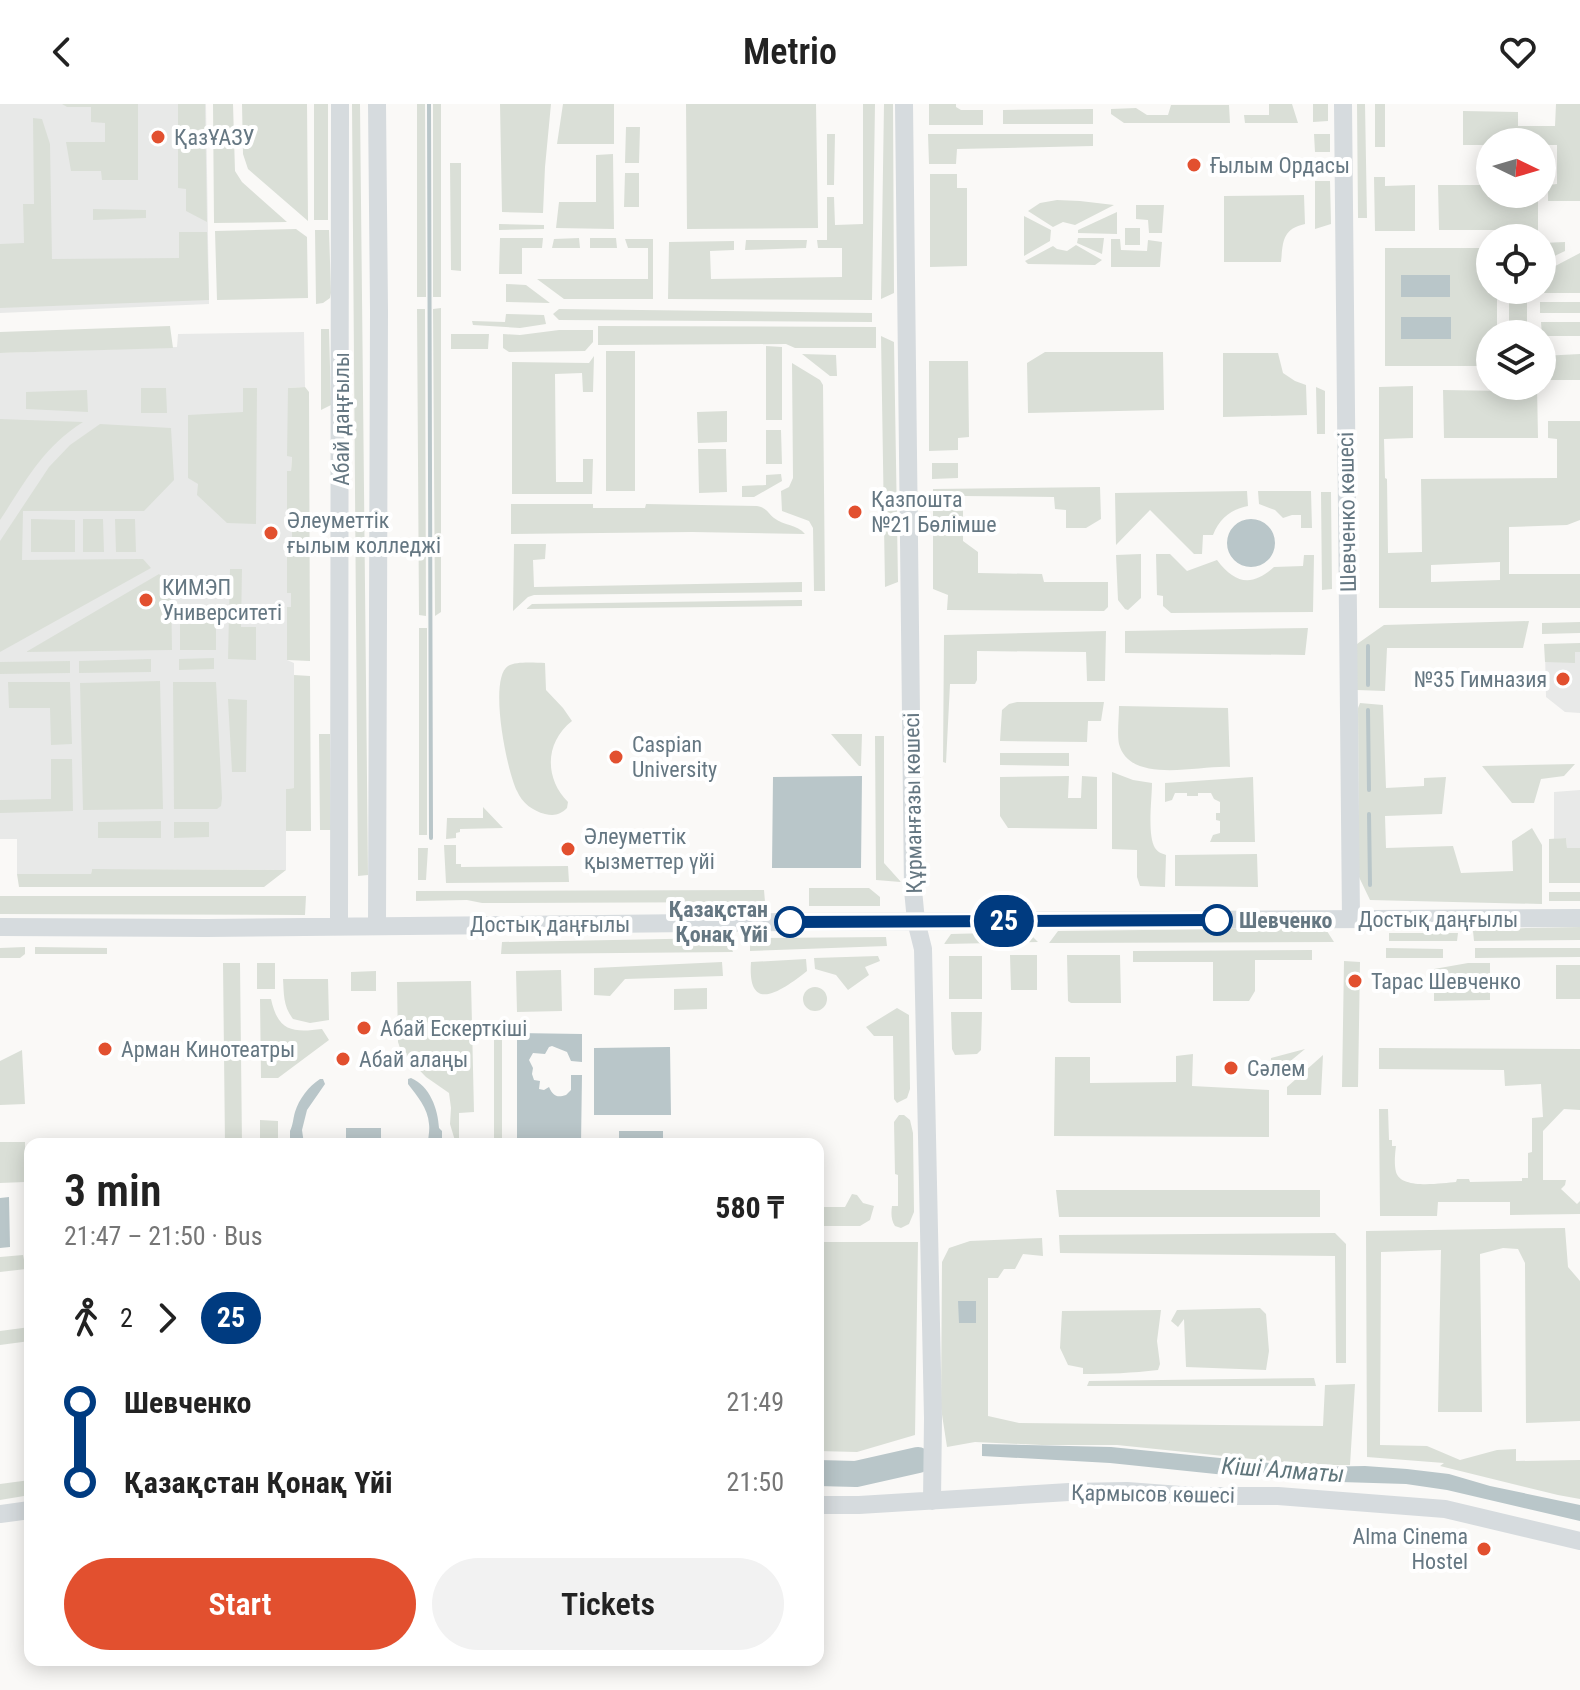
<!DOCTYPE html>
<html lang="en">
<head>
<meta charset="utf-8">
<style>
  :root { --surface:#fff; --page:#f2f2f2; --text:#222; --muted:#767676; --accent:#e2502f }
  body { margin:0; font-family:"Roboto Condensed",sans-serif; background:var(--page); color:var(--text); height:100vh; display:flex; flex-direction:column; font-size:30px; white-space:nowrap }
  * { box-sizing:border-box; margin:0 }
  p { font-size:26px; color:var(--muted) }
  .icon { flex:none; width:44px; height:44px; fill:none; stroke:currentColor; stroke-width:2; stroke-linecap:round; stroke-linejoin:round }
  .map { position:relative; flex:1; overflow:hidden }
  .drawer { position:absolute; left:24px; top:1034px; width:800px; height:528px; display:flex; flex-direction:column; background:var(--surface); border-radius:16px; box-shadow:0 4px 20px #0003 }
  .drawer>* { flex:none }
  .badge { padding:0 16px; border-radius:26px; font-size:28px; line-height:52px }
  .needle { width:52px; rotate:95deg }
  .buttons { position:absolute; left:1476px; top:24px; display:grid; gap:16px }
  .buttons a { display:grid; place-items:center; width:80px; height:80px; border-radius:50%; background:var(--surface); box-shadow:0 4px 20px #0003; font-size:40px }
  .map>.badge { position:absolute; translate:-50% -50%; box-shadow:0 0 0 4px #fff }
  .legs { display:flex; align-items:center; gap:12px; height:88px; padding:0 40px; font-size:26px }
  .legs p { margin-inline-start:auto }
  .headline { display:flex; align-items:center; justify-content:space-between; height:136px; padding:0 40px }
  h1 { font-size:44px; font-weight:600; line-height:60px }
  .action { display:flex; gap:16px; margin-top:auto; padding:16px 40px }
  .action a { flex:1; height:92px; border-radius:48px; background:var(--accent); color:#fff; font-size:32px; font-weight:600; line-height:92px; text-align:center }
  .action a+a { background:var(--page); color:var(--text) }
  ul { padding:0 40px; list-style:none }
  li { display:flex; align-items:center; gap:28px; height:80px; font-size:30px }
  li i { display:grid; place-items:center; width:12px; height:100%; margin:0 10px; background:currentColor }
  li i::after { content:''; width:20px; height:20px; margin:-10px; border:6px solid; border-radius:50%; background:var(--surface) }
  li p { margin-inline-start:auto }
  li:first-child i { background:linear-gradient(#0000 50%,currentColor 0) }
  li:last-child i { background:linear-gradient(currentColor 50%,#0000 0) }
  header { display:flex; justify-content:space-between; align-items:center; height:104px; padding:0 40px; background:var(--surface); font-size:36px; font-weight:600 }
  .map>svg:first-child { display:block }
  .built { fill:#e8e9e8 }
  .green { fill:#dadfd7; fill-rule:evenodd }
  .water { fill:#b9c6c9 }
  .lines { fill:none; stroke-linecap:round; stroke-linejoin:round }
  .stream { stroke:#b9c6c9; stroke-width:4 }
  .river { stroke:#b9c6c9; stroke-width:26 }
  .secondary { stroke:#d6dbde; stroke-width:18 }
  .line-1-casing { stroke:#fff; stroke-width:18 }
  .line-1 { stroke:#003b80; stroke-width:12 }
  .poi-dot { fill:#e2502f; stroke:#fff; stroke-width:3 }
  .stop-1-dot { fill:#fff; stroke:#003b80; stroke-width:4 }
  .labels { text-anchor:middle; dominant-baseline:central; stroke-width:8; stroke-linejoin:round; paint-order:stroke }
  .poi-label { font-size:22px; fill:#657782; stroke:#fff; text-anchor:start }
  .street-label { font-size:22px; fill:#657782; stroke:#fff }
  .stop-label { font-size:22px; font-weight:bold; fill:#657782; stroke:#fff; text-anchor:end }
  .water-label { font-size:24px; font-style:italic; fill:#60767c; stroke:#fff }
</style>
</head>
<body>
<header><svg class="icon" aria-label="back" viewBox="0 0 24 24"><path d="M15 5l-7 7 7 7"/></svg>Metrio<svg class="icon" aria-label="heart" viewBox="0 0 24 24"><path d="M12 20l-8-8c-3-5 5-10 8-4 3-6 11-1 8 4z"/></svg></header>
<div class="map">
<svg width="1580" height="1586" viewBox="0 0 1580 1586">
  <rect width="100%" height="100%" fill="#faf9f7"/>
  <path class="built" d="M0 0H206L209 200 0 209Z
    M304 228 305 283 288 284V352H292L291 367H288V422H292V438L287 437V489H291V503L287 504V556L294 559V684L286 685V766L92 765 91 770H17V735H0V249L177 243 178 230Z
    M1545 548H1580V609L1565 608 1546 593Z
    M1580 686V744L1567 745 1566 734 1554 735V688Z"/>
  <path class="green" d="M62 0H138V76H102L101 67H71L66 38H105V19L91 18V3H67Z
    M178 0H205L207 118 186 107V85L178 84Z
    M213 0H233L235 67 242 78 287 118 214 119Z
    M242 0H307L308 117 248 65 243 50Z
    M314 0H328V116H314Z
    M352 0H360L368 771 358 772Z
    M417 0H425L426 193H417Z
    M433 0H441V193H433Z
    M500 0H551L545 63 543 109 502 108Z
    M563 0H614V40H557Z
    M686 0H816L818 124 687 125Z
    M863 0H875L872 196 668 195 669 138 734 137V146L710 147 711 175 842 173V144H818L817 136H827V93H834L835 121 863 120Z
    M884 0H893L894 189 881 195Z
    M929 0H956V3L961 6H983V21H929Z
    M1269 0H1292L1298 19H1245L1244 11H1269Z
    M1313 0H1328V17L1313 18Z
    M1357 0H1365L1367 114H1358Z
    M1375 0H1385V43H1375Z
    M1556 0H1580V97H1548V81L1557 80V41H1542V38H1490V41H1463V7L1518 8V22H1555Z
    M1171 1H1229L1230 19H1124L1111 10V5L1136 4 1147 11H1168Z
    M1093 5V20H1003V6Z
    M33 14 42 15 50 40 52 155 179 154V128H207L209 196 0 204V140L24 139 23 100H34Z
    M626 23H640L639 59H625Z
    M827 30H835L834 81H827Z
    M928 30H1093V42L957 45 956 60H929Z
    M1314 30H1330V48H1315Z
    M613 50 614 125 556 124 559 98H596V51Z
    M450 59H461V167L451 166Z
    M625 69H639V103H624Z
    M930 70H957V84H967V162L930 163Z
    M1374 73H1385V82L1415 81V127H1375Z
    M1315 77H1330L1331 120 1315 125Z
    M1438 81H1490V90H1538V134H1515L1510 126H1439Z
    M1304 91 1305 120C1282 125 1283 138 1281 158H1224V92Z
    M1057 96 1080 97 1114 101 1075 121 1063 118 1053 123 1028 107 1040 99Z
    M1136 101H1164L1162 129H1149L1148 116 1136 115Z
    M93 105 146 106V114L93 116Z
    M1117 108V130L1078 129V126Z
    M1024 112 1051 126 1050 137 1024 152Z
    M499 120 544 121V125L499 126Z
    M1125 124H1140V141H1125Z
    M296 125 307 133 308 194 217 196 215 127Z
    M315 126H329L331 189 330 194 323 199 316 200Z
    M500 134H543L542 144H522V170H499Z
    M579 134 580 144H552L554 135Z
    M590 134H616L617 144H590Z
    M1078 134H1104L1102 150 1077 139Z
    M625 135H653V195H564L537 175H648V144H628Z
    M1111 135H1120L1121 146 1147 147 1148 136 1162 138 1160 163H1111Z
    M746 136H807L806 144 745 146Z
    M1565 138V147L1542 158V139Z
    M1076 141 1102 156 1095 161 1028 160 1025 157 1053 142 1057 145 1067 147Z
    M1385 144H1490V186H1497V230H1490V262H1385Z
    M1580 149V189H1539V186H1542V169Z
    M506 180 526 181 550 199 506 198Z
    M1509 186H1527V224L1524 230H1509Z
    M1540 198H1580V209H1540Z
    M441 204V508L435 512 433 205Z
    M417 205H425L426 512 419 511Z
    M559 205 872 209V218L559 216 553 210Z
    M506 210 544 211 546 220 520 224 473 221 472 217 505 218Z
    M1541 218H1580V232H1542Z
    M170 222 173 244 0 249V228Z
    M598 222 876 223V244H795L786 240 598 241Z
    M321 225H329L331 301 321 306Z
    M559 226H593V238L585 247 509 248 503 244V230L520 231Z
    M451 230H489L488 245H451Z
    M881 232 894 238 898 478 885 483Z
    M766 242 782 243V316H766Z
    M606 247H635V387H606Z
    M1045 248H1163L1164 306 1028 309 1027 259Z
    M1223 249H1278L1283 269 1295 277 1306 281 1307 311 1223 313Z
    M802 250 836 251 837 272H830Z
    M1580 250V276H1542V252Z
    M594 252 593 288H583L582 269 555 270 556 378H583V355H593L592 390H512V258L589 259Z
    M929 257H968L969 333 958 334V346L929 347Z
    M792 259 820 276 823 281 825 487H814L813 424 809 417 782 407 781 387 789 383 793 374Z
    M1413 282V334L1384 335 1385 374 1387 375 1388 449 1422 448 1421 375 1557 374V335L1548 334V317H1580V416L1567 421 1509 423V470H1580V504H1379V283ZM1500 458V476L1431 478V461Z
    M1510 282H1537L1538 334H1444L1443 286 1507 287Z
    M305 283 309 288 310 557 287 556V503H291V489H287V438L292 437V423L287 422V367H291L292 353 287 352 288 284Z
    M1316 283 1325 287V330H1317Z
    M141 284H166L167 309H141Z
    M243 284H257L256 420 227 419 197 391 198 380 188 374V311L243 308Z
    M87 286 88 308 26 305V288Z
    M727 307V338L698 339 697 308Z
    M0 315 83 318C42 344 26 377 0 416Z
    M100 320 171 324 174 376 144 407H23L22 456 143 455 151 464 0 548V437L49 363 70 341Z
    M766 326H781L782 360H766Z
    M698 345H726L727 388 699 389Z
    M932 359H958V374L932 375Z
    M781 370 782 377 754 393H742V382L766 381V371Z
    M1100 383 1101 415 1086 424H1066V406L1055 405 1054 393 963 392V437L978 448V469L1042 470 1044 478H1108V503L1104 507 947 506 948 491 933 485V385Z
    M1247 387 1248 402C1230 406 1220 414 1213 431H1203L1202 450H1194L1150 406 1116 441 1115 389Z
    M1258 387H1311L1312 424H1301V411H1292L1283 414 1275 406 1259 400Z
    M1321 388H1331L1332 485 1322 486Z
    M511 400H593V404H645L646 400 757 402C767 404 767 408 774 414 784 422 797 420 805 430L692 428 511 430Z
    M31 415 75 416V448H31Z
    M83 415H103L104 448H83Z
    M115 415H135L136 448H116Z
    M514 440H546L545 455 533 456 534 483 802 478V488L534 491 528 493 513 507Z
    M1141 450V494L1128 506 1125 505 1118 496 1116 451Z
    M1156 450H1170L1187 467 1217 456C1235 480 1252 483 1274 463L1303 462 1304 451H1314L1313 508 1171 509 1163 502V492L1157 491Z
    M230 465H242L241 523H256V556L228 555Z
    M159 470 171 481 172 546 26 548Z
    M802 496V502L526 505 532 500Z
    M180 502 213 503 216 510V546H180Z
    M1529 517 1523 544H1387L1385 587 1357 586V540L1384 521Z
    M1580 518V529L1542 530V519Z
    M419 524H427V731H419Z
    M1308 524 1305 551 1125 549V527Z
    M1106 527 1105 577H1087L1086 548 977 547V576L975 580H950L946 659 943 658 944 531Z
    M1580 539V548H1575V559L1545 558 1544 540Z
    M214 554V565L179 566V555Z
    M151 555V568L79 569V557Z
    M70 557V569L0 570V558Z
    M545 559 546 586 563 604 572 617C545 638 544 674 568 698L567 704C560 711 554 712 545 710 533 707 522 699 517 687 507 668 488 575 508 562 517 557 535 559 545 559Z
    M294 571 310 572 311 727H286V685L294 684Z
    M160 577 163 705 83 706 80 579Z
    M8 578H70L72 640 51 641 50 604H9Z
    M173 578H216L222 694 221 702 217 705H174Z
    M228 595 247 596 246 668H232Z
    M1017 598H1104L1101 617H1088L1087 638 1000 637 1002 606 1009 600Z
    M1360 599 1383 601 1386 684 1424 682V674L1446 673 1442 710 1385 712 1386 744 1453 742 1461 769 1513 767 1512 737 1532 724 1542 741V800L1370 796 1359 773 1358 604Z
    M1119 602 1228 604 1230 663C1199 661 1130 681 1119 640 1117 629 1119 614 1119 602Z
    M319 630H330L331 726H320Z
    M831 630H862L861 662H859Z
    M875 632H884V759L901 778 876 776Z
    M1000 649H1069V662L1000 661Z
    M51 655H72L73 707 0 709V696L51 695Z
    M1575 660 1564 672 1541 675 1534 699H1512L1482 662Z
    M1112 668 1133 676 1152 679C1152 695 1147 731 1155 744 1159 749 1161 749 1166 751L1165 783 1140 782 1137 773V746L1112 745Z
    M1069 672 1068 694H1081L1082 672 1097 673V725L1008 724 1000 712V673Z
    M1253 673 1255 738H1210L1213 731 1220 729V717L1216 716V709H1220V698L1214 695 1211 689H1198V692H1187V689H1175L1172 696 1165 698V679Z
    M483 703 503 724 460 725V728L456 729V734L446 735 447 714H483Z
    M161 717V734H98V718Z
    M174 718H209V733L174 734Z
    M1566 734 1567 744H1580V779H1549V735Z
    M444 741H456V760H461V763L568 762 569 778 446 779Z
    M418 744H428L426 776H418Z
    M1257 750 1258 783 1175 782V751Z
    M92 765 286 766 264 783H19L17 770H91Z
    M809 784H869L880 793V802H809Z
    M764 786 765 798 482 799 467 796 416 797V787Z
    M1549 788H1580V797H1549Z
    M0 792H306L305 811 0 810Z
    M1580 823V836L1474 837 1473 827 1526 824Z
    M1325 824 1334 838 1049 839 1058 827Z
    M1028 828 1038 838 944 840 951 830Z
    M1389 829H1458L1457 837H1389Z
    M886 833 887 842 750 847V841L758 834Z
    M718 834C727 836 730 839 733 848L501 850 502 838Z
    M25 843V850L20 854H0V844Z
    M35 843 107 844V850H35Z
    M1386 844 1443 845V854H1386Z
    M1475 844H1580V853L1475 854Z
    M1312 846V856H1255V887L1249 897H1213V858H1133V847Z
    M1010 851H1037V886H1011Z
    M1067 851H1120L1121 899H1071L1068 897Z
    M878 852 880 857 865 863 869 871 848 886 836 871 815 865 814 854Z
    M949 852H982V895H949Z
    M806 855 807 867C784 885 747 913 751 858Z
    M1344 857 1360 858 1358 983H1342Z
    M722 858 723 872 625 875 610 892 594 891V864Z
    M223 859H240L242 1040H225Z
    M257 859H275V885H257Z
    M1468 859H1490V896L1434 897V865Z
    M1556 861H1580V895H1556Z
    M561 866 562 907 517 908 516 867Z
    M376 867V887H351V868Z
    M283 875H328L329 916 310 919 293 915C283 902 284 890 283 875Z
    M471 877 474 1008 459 1009V1040H456L450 1020 451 1004 449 989 426 973 401 947 398 938 397 878Z
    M803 895a12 12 0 1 1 24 0a12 12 0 1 1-24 0Z
    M707 884V905L674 906V885Z
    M260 895H271C278 927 292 929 322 925L329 936 278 974H261Z
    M897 904 909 911 910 985 907 994 897 999 894 995 893 932H874L866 923Z
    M951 908H982L981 946 977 950 955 951 952 945Z
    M502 930V1040H494V931Z
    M1379 944 1580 945V1006L1564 1005 1543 1027V1076H1566L1565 1081 1561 1085 1577 1100 1580 1097V1110L1510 1111V1098H1438L1437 1112H1380L1379 1005H1388L1389 1036H1392V1042H1396C1395 1050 1394 1060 1396 1068 1401 1086 1441 1079 1456 1078L1457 1075H1469L1470 1078 1522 1077V1074H1528V1049L1532 1048V1014L1543 1013 1541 980 1505 982 1504 966 1379 965Z
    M1305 945 1270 974 1271 954Z
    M22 946 25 1000 0 1001V957Z
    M1193 950 1192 982 1269 986V1033L1054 1032 1055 953H1090V979L1176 978V952Z
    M1323 951 1321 991H1287V983Z
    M899 1011H904L910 1016 913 1029 914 1108 909 1120 901 1124 895 1122C891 1116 891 1109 892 1102H898V1071L895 1070 894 1018Z
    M260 1016 278 1017V1040H260Z
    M0 1038H25V1078L0 1079Z
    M1056 1086H1320V1113H1059Z
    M852 1090 857 1091 863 1099 874 1102 870 1116 860 1122H818V1103H845Z
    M1565 1124 1568 1163 1580 1177V1317L1526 1319 1525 1159 1518 1145 1503 1144 1480 1150 1482 1308H1438L1441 1146 1381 1148 1380 1341 1427 1342 1460 1356 1497 1346 1516 1345V1357L1580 1356V1395L1558 1391 1440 1362 1444 1359 1367 1353 1366 1127Z
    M1335 1129 1346 1140V1259H1336L1335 1152 1060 1149 1059 1131Z
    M1042 1134 1043 1152 1023 1150 1015 1165H1004L998 1174H988V1312L1019 1319 1323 1322 1325 1281 1355 1280 1350 1361H1311L1117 1341H1042L975 1338 947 1343 941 1304 942 1158 949 1144 970 1137Z
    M818 1138H918L915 1331 857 1348 818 1347Z
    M23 1151 26 1165 0 1168V1153Z
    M1260 1204 1266 1210 1269 1247 1266 1266 1186 1263 1184 1215 1178 1223 1171 1217 1177 1206Z
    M1161 1206 1157 1237 1160 1260 1158 1266C1132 1269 1109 1270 1083 1270V1264L1068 1261 1060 1244 1062 1207Z
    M30 1223V1237L0 1241V1227Z
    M1314 1274 1316 1282H1087L1089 1277Z
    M30 1376V1391L0 1396V1380Z"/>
  <path class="water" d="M1401 171H1450V193H1401Z
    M1401 213H1451V235H1401Z
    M1227 439a24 24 0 1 1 48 0a24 24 0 1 1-48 0Z
    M862 672 861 764H772L773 673Z
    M517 929 582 930V958L571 957 567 948 552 942 549 943 545 950 533 949 529 956 533 964 532 970 534 976 540 977 539 985 544 986 549 983C553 992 557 994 566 991L571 986V971H582L581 1040H517Z
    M670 943 671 1011H594V944Z
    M411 974C430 982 438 1005 439 1024L442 1027V1040H428C428 1033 430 1027 429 1020 428 1004 417 992 408 980V975Z
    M320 975H323L325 980 307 1006 302 1026 304 1040H290V1027C293 1021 293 1015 295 1008 299 995 309 982 320 975Z
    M346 1024H381V1040H346Z
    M619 1027H663V1040H619Z
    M9 1093 10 1143 0 1144V1094Z
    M958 1197H976V1219H959Z
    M982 1340 1111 1343 1310 1363 1365 1362 1407 1365 1449 1370 1490 1382 1580 1401V1417L1447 1386 1406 1380 1308 1377 1235 1372 1110 1359 982 1352Z"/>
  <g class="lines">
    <path class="stream" d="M429 0 431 734
      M1368 542V581
      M1368 606 1369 686
      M1369 710 1370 781"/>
    <path class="river" d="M818 1369 856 1370 918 1356"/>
    <path class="secondary" d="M904 0 913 786 916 817 923 845 933 1314 932 1397
      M1343 0 1351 815
      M377 821 379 207 377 0
      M339 822 340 0
      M0 823 207 824 790 818 1580 814
      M818 1401H859L1069 1388 1127 1387 1194 1392H1278L1445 1405 1580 1437
      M0 1410 30 1406"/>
  </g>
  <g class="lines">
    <defs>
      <path id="line-1" d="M790 818 1217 816"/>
    </defs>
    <use href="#line-1" class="line-1-casing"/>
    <use href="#line-1" class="line-1"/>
  </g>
  <g class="poi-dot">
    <circle cx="158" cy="33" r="8"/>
    <circle cx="1194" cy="61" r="8"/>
    <circle cx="855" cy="408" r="8"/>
    <circle cx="271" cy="429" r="8"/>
    <circle cx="146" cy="496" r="8"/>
    <circle cx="1563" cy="575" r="8"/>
    <circle cx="616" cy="653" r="8"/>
    <circle cx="568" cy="745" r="8"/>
    <circle cx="1355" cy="877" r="8"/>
    <circle cx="364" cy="924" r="8"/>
    <circle cx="105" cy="945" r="8"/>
    <circle cx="343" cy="955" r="8"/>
    <circle cx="1231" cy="964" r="8"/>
    <circle cx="1484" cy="1445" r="8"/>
  </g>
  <g class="stop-1-dot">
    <circle cx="1217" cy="816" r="14"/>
    <circle cx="790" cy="818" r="14"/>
  </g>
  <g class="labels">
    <g class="poi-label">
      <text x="174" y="33">ҚазҰАЗУ</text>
      <text x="1210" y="61">Ғылым Ордасы</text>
      <text x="871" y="395">Қазпошта<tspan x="871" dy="25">№21 Бөлімше</tspan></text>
      <text x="287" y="416">Әлеуметтік<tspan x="287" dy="25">ғылым колледжі</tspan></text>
      <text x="162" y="483">КИМЭП<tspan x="162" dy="25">Университеті</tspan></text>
      <text x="1547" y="575" text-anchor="end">№35 Гимназия</text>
      <text x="632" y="640">Caspian<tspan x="632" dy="25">University</tspan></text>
      <text x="584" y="732">Әлеуметтік<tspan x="584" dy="25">қызметтер үйі</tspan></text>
      <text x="1371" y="877">Тарас Шевченко</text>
      <text x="380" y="924">Абай Ескерткіші</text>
      <text x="121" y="945">Арман Кинотеатры</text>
      <text x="359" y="955">Абай алаңы</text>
      <text x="1247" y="964">Сәлем</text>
      <text x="1468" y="1432" text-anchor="end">Alma Cinema<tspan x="1468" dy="25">Hostel</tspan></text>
    </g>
    <g class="street-label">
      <text transform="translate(341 315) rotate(-90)">Абай даңғылы</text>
      <text transform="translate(1347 408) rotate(-91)">Шевченко көшесі</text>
      <text transform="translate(913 699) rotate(-91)">Құрманғазы көшесі</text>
      <text x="1438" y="815">Достық даңғылы</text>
      <text x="550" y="820">Достық даңғылы</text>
      <text transform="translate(1153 1390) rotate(1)">Қармысов көшесі</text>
    </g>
    <g class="stop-label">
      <text x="768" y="805">Қазақстан<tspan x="768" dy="25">Қонақ Үйі</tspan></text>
      <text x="1239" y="816" text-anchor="start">Шевченко</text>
    </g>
    <g class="water-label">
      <text transform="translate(1283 1366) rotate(4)">Кіші Алматы</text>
    </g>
  </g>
</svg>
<div class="buttons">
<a><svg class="needle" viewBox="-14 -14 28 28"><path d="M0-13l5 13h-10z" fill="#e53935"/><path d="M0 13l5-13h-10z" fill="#767676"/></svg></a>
<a><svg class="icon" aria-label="locate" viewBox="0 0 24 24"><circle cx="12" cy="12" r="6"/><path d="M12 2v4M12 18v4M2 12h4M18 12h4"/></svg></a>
<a><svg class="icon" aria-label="layers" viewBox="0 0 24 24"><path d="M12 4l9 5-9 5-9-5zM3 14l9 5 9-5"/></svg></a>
</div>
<b class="badge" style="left:1004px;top:817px;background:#003b80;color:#fff">25</b>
<section class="drawer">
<div class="headline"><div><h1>3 min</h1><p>21:47 – 21:50 · Bus</p></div><b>580 ₸</b></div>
<div class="legs"><svg class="icon" aria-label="walk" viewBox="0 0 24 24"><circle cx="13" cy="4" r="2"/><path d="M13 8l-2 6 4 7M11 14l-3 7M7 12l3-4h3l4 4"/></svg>2<svg class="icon" aria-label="forward" viewBox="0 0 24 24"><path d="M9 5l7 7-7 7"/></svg><b class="badge" style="background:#003b80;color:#fff">25</b></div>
<ul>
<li><i style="color:#003b80"></i><b>Шевченко</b><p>21:49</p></li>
<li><i style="color:#003b80"></i><b>Қазақстан Қонақ Үйі</b><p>21:50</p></li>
</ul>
<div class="action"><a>Start</a><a>Tickets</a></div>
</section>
</div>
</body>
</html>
